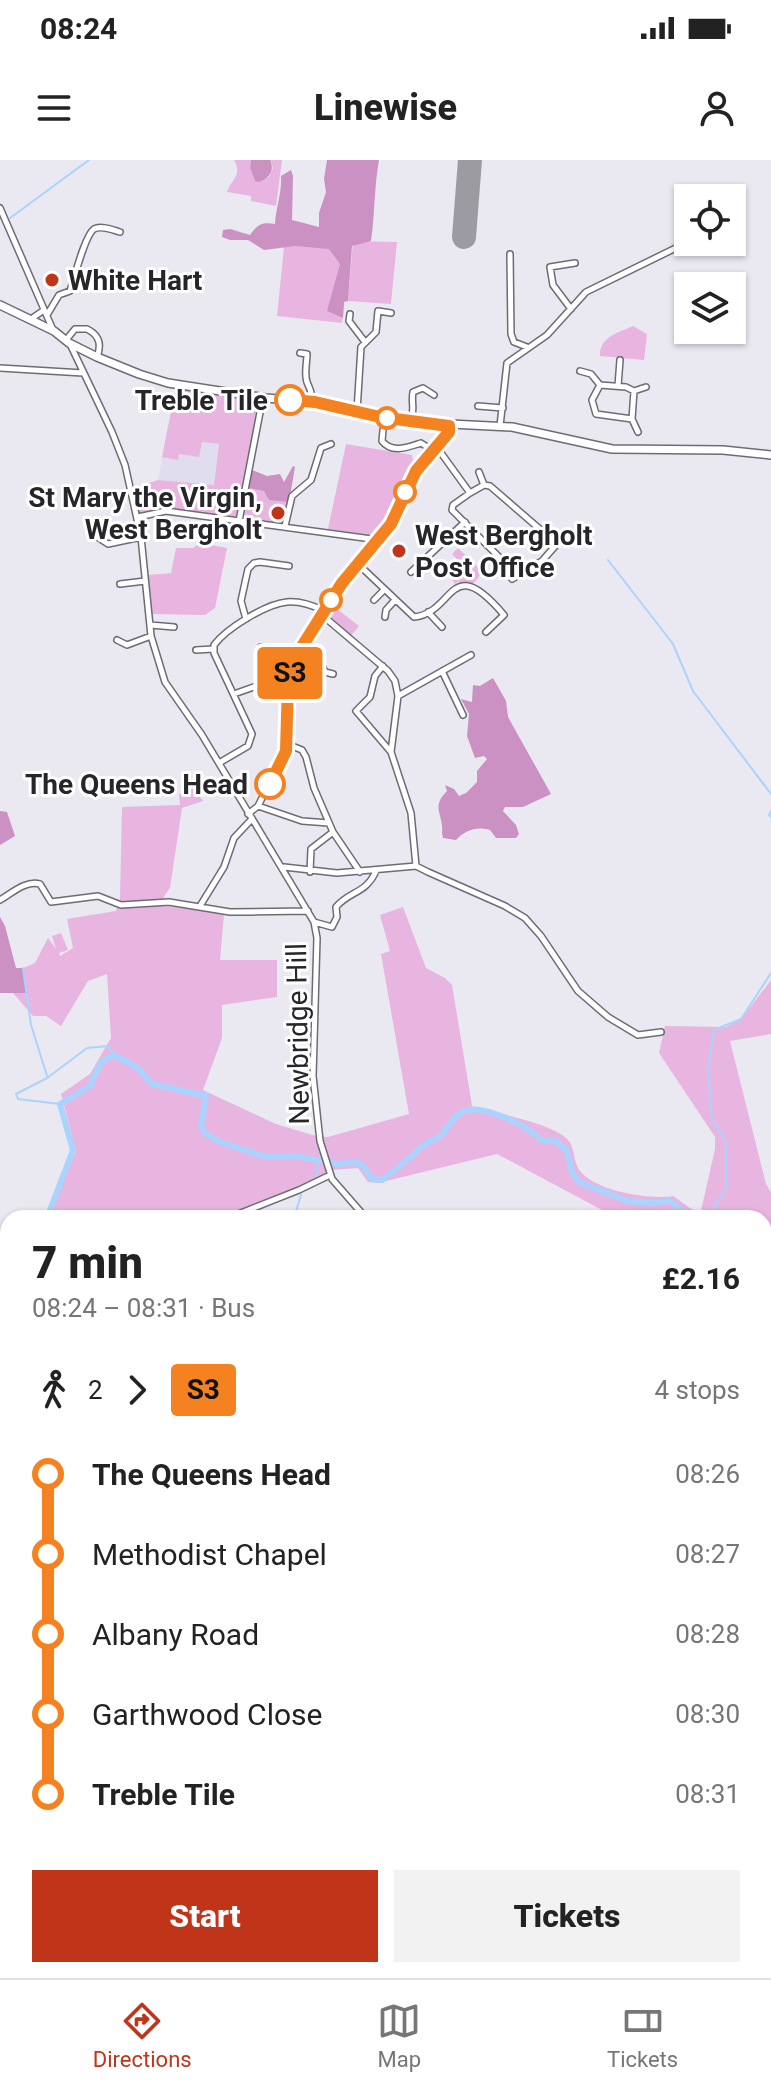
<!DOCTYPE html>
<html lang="en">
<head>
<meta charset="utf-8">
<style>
  :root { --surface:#fff; --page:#f2f2f2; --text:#222; --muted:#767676; --line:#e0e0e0; --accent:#c0341a }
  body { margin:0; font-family:Roboto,sans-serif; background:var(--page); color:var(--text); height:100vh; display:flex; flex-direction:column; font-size:30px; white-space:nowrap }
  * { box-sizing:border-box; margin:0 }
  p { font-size:26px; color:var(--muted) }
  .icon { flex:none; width:44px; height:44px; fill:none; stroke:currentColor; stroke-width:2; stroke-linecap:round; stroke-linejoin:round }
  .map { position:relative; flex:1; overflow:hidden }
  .drawer { position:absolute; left:0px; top:1050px; width:772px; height:768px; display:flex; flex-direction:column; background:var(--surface); border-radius:24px 24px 0 0; box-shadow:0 2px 6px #0004 }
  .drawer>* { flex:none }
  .badge { padding:0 16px; border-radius:6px; font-size:28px; line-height:52px }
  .buttons { position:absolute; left:674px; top:24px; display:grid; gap:16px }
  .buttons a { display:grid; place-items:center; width:72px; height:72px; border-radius:0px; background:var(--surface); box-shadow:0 2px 6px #0004; font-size:40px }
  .map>.badge { position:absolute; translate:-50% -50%; box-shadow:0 0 0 4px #fff }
  .legs { display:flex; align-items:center; gap:12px; height:88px; padding:0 32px; font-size:26px }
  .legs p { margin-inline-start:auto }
  .summary { display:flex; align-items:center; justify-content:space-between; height:136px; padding:0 32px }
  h1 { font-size:44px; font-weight:800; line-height:60px }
  .action { display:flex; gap:16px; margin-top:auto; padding:16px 32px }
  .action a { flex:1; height:92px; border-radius:0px; background:var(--accent); color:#fff; font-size:32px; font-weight:800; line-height:92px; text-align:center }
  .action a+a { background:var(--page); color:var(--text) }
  ul { padding:0 32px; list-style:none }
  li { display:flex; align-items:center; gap:28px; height:80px; font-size:30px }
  li i { display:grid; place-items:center; width:12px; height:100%; margin:0 10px; background:currentColor }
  li i::after { content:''; width:20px; height:20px; margin:-10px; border:6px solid; border-radius:50%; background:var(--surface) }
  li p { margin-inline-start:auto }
  li:first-child i { background:linear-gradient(#0000 50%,currentColor 0) }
  li:last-child i { background:linear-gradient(currentColor 50%,#0000 0) }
  .status { display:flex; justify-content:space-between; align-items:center; height:56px; padding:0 40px; background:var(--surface); direction:ltr }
  .status svg { height:22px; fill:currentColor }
  header { display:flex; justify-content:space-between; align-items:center; height:104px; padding:0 32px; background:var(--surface); font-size:36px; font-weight:800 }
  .menu { display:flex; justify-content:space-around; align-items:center; height:112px; border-top:2px solid var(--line); background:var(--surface); font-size:22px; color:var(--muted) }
  .menu a { display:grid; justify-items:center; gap:4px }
  .menu .active { color:var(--accent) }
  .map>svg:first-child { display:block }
  .built { fill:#e0deee }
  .green { fill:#e8b5e0 }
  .forest { fill:#ca91c2 }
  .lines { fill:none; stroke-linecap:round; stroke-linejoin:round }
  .stream { stroke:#aad3fe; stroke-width:2 }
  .river { stroke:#aad3fe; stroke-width:6 }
  .runway { stroke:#9c9ba2; stroke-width:24 }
  .minor-casing { stroke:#6d6c74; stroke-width:8 }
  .major-casing { stroke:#6d6c74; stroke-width:10 }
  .highway-casing { stroke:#6d6c74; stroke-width:12 }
  .minor { stroke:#fff; stroke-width:5 }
  .major { stroke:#fff; stroke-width:7 }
  .highway { stroke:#fff; stroke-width:9 }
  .rail { stroke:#4e4d52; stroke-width:2; stroke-dasharray:10 10; stroke-linecap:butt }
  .line-1-casing { stroke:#fff; stroke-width:18 }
  .line-1 { stroke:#f58220; stroke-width:12 }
  .poi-dot { fill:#c0341a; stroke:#fff; stroke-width:3 }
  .stop-1-dot { fill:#fff; stroke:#f58220; stroke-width:4 }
  .labels { text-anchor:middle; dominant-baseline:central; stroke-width:6; stroke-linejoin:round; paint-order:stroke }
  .poi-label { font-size:28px; font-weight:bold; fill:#262529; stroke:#fff; text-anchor:start }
  .stop-label { font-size:28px; font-weight:bold; fill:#262529; stroke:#fff; text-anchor:end }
  .street-label { font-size:28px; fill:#262529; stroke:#fff }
</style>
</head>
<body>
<div class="status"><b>08:24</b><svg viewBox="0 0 49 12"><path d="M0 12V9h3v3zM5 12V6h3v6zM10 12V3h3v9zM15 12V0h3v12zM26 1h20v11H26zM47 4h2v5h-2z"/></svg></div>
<header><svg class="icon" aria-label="menu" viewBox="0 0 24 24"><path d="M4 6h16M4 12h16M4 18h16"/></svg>Linewise<svg class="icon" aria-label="person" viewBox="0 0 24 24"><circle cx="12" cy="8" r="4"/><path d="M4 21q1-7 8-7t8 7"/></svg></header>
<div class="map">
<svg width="771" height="1818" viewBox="0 0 771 1818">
  <rect width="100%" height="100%" fill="#eae9f2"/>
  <path class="built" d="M166 277 219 284 214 325 158 320Z
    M764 1460 771 1467V1558L764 1562Z"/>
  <path class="green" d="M234 0H251L250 8 255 21 269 17 273 8 270 0H282L276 46 251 41V36L227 32C231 19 243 16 234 0Z
    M286 67 351 75 342 163 277 156Z
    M353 81 397 82 391 144 348 141Z
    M633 166 647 174 644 200 600 196C599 177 618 173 633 166Z
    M176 226 261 239 237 359 164 350 139 357 132 328 158 320 214 325 219 284 202 282 199 297 179 294 178 300 162 297Z
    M346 284 412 295 414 308 389 360 378 376 328 369Z
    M245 327 291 332 283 365 240 360Z
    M200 383 227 388 215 448 205 455 150 454 148 415 171 413 176 388H193Z
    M458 388 483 412 472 425H460L459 421 455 424 449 415V411L459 401 452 394Z
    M332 445 359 466 350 477 323 456Z
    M194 627 203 641 182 648 170 728 164 736 162 746 203 749 224 754 220 800H277V837L222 845V878L203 930 276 964 316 976 328 977 409 954 381 794 390 791 380 755 403 747 426 808 445 818 452 825 472 946C496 954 547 962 566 978 575 986 573 997 577 1006 588 1031 651 1040 673 1036L700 1055 715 989V977L659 893 665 866 726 867 741 859 771 820V874L730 881 766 1024 771 1032V1142L764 1138V1058H617L497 994 378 1023 368 1022 358 1008 332 1010 325 1020 311 1028 241 1058H45L76 991 61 934 90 914 111 878 107 814 88 821 61 866 46 856H33L13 833 28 832 23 808 35 803 48 778 56 789 52 776 61 773 68 790 59 793 60 796 73 788 67 759 116 751 120 738 122 647 180 645 179 634Z
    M8 1105V1235L4 1238 0 1232V1110Z"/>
  <path class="forest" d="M251 0H270C275 11 269 18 259 22L255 21 250 8Z
    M327 0H379C374 27 375 54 371 81L352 86 348 141 344 142 343 158 327 151 340 104 329 89 295 86 264 90 248 80H230L222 77 223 70 230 69 250 75C258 64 262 62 275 64 276 47 282 33 281 16L291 10 293 16 292 60 319 67V53L326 32 324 19Z
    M293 306 295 307 289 342 269 340 264 331 249 328 246 336H243L250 309 267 316 280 314 284 322Z
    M493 518 506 541 508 557 551 634 523 647H505L503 651 516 665 519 674 516 678H496L490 670C477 666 465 670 456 680L443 678 442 673C444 654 430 648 447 631L445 625 454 629 459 636 466 633 477 622V611L487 599 484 596 475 598 467 576 469 554 461 539 472 542 473 525 480 526Z
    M0 651 7 652 15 676 0 685Z
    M0 757 5 766 16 808H23L28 833H0Z
    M771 1152V1189L764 1201V1162Z
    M111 1810H161L165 1818H113L115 1816Z"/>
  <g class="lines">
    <path class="stream" d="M10 58 89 0
      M608 400 673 484 693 531 771 634
      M771 651 769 655 771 657
      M23 808 31 865 47 916
      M60 944 18 939 16 934 47 918 87 888 108 886 114 895
      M317 1017 318 1001
      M622 1056 623 1053
      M294 1058 301 1035
      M707 1058 726 1029V982L712 959 708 910 714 870 741 859 771 813"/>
    <path class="river" d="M47 1058 73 990 60 944 90 926 101 902 114 895 138 908 152 924 206 936 201 966 206 974 220 982 266 997 296 996 337 1004 357 1002 363 1006 372 1019 382 1020C396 1010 409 999 420 988 426 982 435 981 441 975 449 967 452 957 462 952 480 942 529 966 541 980L556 981 567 991 572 1012 579 1022 627 1041 659 1043 669 1040 690 1058
      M764 1106 771 1111
      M0 1115 8 1110"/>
    <path class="runway" d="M464 77 470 0"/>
    <defs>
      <path id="minor" d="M0 48 53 170
        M510 94 511 174 514 182 527 187
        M571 149 553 125 550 107 575 103
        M350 154 349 161 365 182
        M47 155 59 135 70 131C74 119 85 75 94 69 101 65 113 70 120 72
        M31 159 44 150
        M66 180 75 169H87C99 175 102 184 97 197
        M70 184 112 272 125 305 141 377 151 476 165 522 202 575 314 762 317 778 313 916 320 981 332 1019 366 1058
        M300 193 307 194C307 202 304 214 307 222 310 230 312 231 311 241
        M0 208 83 213
        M580 211 591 214 600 225
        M600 225 626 227 634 231 632 259 638 272
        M600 225 592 240 596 254 632 259
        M618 226 620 200
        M634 231 646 227
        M478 246 503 248
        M357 251 361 187 376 172 378 151 391 153
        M411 262C415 247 411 243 413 232L423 228 434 235
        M500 266 507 203 547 175 586 132 688 82
        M383 270 382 281C392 294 408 287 421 283L432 290
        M436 286 470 333 484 325 490 326 557 384 542 401 512 419
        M479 312 484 325
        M470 333 453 345 452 350 518 416
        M138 357 166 351 379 380
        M239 361 263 237
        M285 366 292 336 311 320 321 288 331 284
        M94 375 108 384 141 377
        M358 404 414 457C455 453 449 390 504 455L486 472
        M411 412 465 362
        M120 424 145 421
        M374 440 384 430
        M428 452 442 467
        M322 455 388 511 395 521 398 536 391 592 411 653 416 706
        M385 457 386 450 395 440
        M246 459 241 441 248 409 254 403 260 402 289 406
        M150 465 174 467
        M117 480 127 485 151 476
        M304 484 317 495 325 512 333 514
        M261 487 265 523
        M196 490 213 489
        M383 506 375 516 370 537 356 551 390 591
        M442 511 463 555
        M234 534 265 523H288
        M398 536 471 495
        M287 584 302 590 306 597 314 628 333 672 360 712
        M219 603 248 586 252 574 214 493V485C227 468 266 444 287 442 300 441 312 445 324 451
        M258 646 302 661 329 663
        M248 654 258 646 286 591 288 523 296 496 342 423 391 364 412 318 423 300 447 277 449 266
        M284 707 337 713 416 706 428 712 505 746 525 758 541 776 578 831 608 857 638 875 661 872
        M310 712 311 689 333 672
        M0 740C12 733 26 720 40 724L51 742 98 736 121 745 169 742 230 752 308 751
        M200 746 224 707 234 678 251 660
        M314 762 332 767 337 757 336 747C349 731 366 734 376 711
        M228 1058 299 1030 330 1015
        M0 1237 8 1230
        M0 1395H1
        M764 1457 771 1464
        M0 1514 8 1540
        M764 1568 771 1563
        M764 1636 771 1629
        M0 1654 8 1653
        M764 1679 771 1687
        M764 1710 771 1704
        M344 1810 356 1818
        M541 1810 542 1816
        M553 1810 554 1818
        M765 1811 771 1818
        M215 1818 224 1810
        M304 1818 311 1810
        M672 1818 677 1810"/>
      <path id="major" d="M0 145 54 171 69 183 97 197 139 214 168 223 266 238 315 242 411 262 512 267 612 289 723 290 771 295
        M0 1775 8 1779
        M58 1810 67 1818
        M759 1818 771 1805"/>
      <path id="highway" d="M764 1590 771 1585
        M764 1600 771 1595
        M470 1818 480 1810
        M486 1818 497 1810"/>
    </defs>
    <use href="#minor" class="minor-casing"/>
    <use href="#major" class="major-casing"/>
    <use href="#highway" class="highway-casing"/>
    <use href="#minor" class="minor"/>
    <use href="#major" class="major"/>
    <use href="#highway" class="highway"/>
    <path class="rail" d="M764 1156 771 1147
      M269 1818 275 1810"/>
  </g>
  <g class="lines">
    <defs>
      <path id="line-1" d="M270 624 286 591 288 523 296 496 342 423 391 364 416 311 449 272V266L380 257 315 242 290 240"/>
    </defs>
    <use href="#line-1" class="line-1-casing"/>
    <use href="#line-1" class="line-1"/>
  </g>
  <g class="poi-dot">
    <circle cx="52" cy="120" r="8"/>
    <circle cx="278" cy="353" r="8"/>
    <circle cx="399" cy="391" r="8"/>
  </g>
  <g class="stop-1-dot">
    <circle cx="290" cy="240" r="14"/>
    <circle cx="387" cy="258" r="10"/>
    <circle cx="405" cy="332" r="10"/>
    <circle cx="331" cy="440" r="10"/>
    <circle cx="270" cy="624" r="14"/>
  </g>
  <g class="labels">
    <g class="poi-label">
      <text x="68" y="120">White Hart</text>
      <text x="262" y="337" text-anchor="end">St Mary the Virgin,<tspan x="262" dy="32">West Bergholt</tspan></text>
      <text x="415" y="375">West Bergholt<tspan x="415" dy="32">Post Office</tspan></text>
    </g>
    <g class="stop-label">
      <text x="268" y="240">Treble Tile</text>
      <text x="248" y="624">The Queens Head</text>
    </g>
    <g class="street-label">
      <text transform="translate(298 874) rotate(-91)">Newbridge Hill</text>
    </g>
  </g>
</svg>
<div class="buttons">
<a><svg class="icon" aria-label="locate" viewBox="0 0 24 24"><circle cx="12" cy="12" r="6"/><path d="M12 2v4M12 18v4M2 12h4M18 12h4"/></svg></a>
<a><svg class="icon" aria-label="layers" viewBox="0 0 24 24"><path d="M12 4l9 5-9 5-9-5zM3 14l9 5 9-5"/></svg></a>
</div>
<b class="badge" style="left:290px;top:513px;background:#f58220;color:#111">S3</b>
<section class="drawer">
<div class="summary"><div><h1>7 min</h1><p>08:24 – 08:31 · Bus</p></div><b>£2.16</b></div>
<div class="legs"><svg class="icon" aria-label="walk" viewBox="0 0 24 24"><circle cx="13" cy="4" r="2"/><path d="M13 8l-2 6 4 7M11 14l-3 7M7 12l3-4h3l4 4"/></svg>2<svg class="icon" aria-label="forward" viewBox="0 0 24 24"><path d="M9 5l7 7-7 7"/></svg><b class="badge" style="background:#f58220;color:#111">S3</b><p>4 stops</p></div>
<ul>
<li><i style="color:#f58220"></i><b>The Queens Head</b><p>08:26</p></li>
<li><i style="color:#f58220"></i><span>Methodist Chapel</span><p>08:27</p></li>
<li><i style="color:#f58220"></i><span>Albany Road</span><p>08:28</p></li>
<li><i style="color:#f58220"></i><span>Garthwood Close</span><p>08:30</p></li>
<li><i style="color:#f58220"></i><b>Treble Tile</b><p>08:31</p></li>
</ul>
<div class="action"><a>Start</a><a>Tickets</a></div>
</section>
</div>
<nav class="menu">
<a class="active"><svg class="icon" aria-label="directions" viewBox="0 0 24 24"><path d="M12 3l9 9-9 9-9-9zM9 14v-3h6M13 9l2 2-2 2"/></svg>Directions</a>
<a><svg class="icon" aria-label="map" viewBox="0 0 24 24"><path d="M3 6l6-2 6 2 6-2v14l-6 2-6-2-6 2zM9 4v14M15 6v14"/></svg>Map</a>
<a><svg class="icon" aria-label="tickets" viewBox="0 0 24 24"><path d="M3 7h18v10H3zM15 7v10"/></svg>Tickets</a>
</nav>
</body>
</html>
